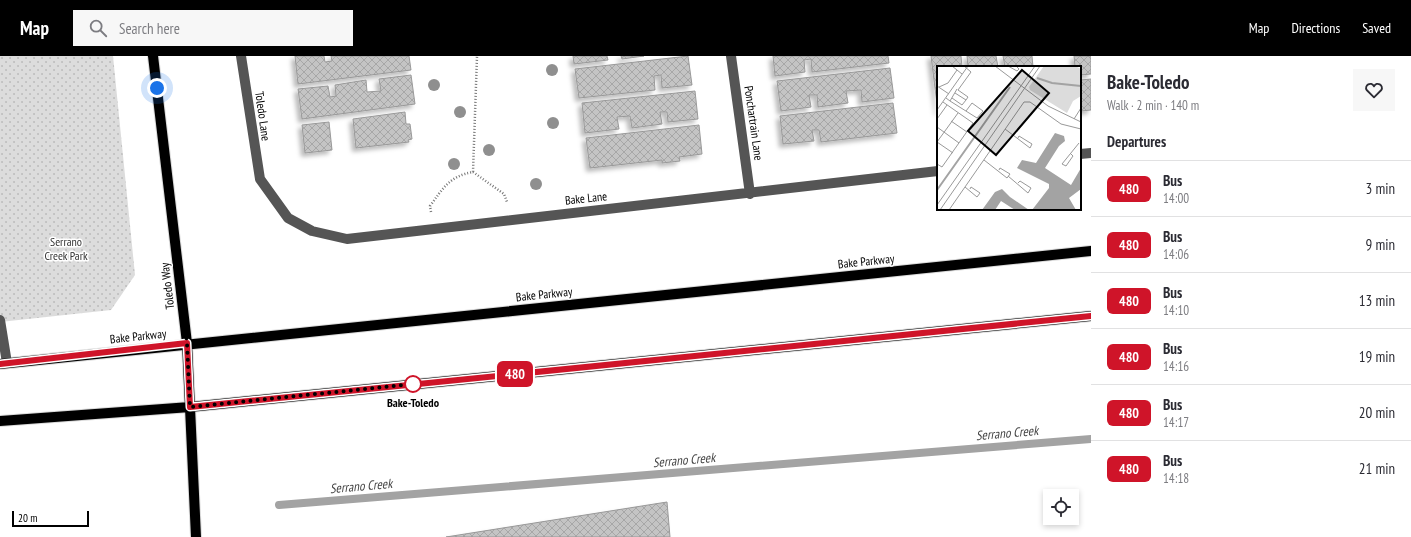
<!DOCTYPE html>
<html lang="en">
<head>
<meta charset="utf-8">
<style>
  :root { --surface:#fff; --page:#f7f7f7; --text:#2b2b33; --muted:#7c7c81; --line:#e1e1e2; --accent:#000 }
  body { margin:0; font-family:"PT Sans Narrow",sans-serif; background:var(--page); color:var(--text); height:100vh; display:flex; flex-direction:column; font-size:15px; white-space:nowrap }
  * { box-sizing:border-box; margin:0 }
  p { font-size:13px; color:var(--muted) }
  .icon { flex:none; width:22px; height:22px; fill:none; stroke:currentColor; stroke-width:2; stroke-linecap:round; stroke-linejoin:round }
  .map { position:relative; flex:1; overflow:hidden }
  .side { display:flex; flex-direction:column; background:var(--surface); width:320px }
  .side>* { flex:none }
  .badge { padding:0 8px; border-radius:6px; font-size:14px; line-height:26px }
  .fabs { position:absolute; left:1043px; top:433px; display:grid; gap:8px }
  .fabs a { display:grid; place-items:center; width:36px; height:36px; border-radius:0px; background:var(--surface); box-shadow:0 2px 6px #0003; font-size:20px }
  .scale { position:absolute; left:12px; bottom:10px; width:77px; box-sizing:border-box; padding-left:4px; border:2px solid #000; border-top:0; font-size:11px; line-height:14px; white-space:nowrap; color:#000; -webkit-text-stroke:3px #fff; paint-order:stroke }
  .you { position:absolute; width:20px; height:20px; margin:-10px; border:3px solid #fff; border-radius:50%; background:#1a73e8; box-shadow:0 0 0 6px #1a73e833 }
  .map>.badge { position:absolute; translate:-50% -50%; box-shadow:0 0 0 2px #fff }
  h2 { padding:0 16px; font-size:15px; line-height:36px }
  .round { display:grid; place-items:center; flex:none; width:42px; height:42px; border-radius:0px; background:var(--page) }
  .head { display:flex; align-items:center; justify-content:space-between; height:68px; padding:0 16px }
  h1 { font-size:19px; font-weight:600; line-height:30px }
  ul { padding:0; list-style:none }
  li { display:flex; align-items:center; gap:12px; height:56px; padding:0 16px; border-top:1px solid var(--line) }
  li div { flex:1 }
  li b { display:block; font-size:15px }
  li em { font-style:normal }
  li .badge { min-width:44px; font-weight:700; text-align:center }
  header { display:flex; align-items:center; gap:24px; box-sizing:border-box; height:56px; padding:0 20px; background:var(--accent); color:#fff }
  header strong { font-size:19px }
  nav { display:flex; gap:22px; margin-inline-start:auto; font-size:14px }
  .search { width:280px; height:36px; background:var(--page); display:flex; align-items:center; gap:10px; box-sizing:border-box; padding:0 14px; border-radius:0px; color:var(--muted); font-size:15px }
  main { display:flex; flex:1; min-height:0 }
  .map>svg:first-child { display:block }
  .park { fill:url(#park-dots) }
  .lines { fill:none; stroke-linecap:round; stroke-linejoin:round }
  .stream { stroke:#a3a3a3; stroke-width:8 }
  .building { fill:url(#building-cross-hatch); stroke:#999; filter:url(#shadow) }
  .major-casing { stroke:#dbdbdb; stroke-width:12 }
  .path { stroke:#777; stroke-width:2.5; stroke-dasharray:1 2; stroke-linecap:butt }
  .minor { stroke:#555; stroke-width:10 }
  .major { stroke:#000; stroke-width:10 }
  .tree { fill:#8f8f8f }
  .line-casing { stroke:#fff; stroke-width:9 }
  .line { stroke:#cf1429; stroke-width:6 }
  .walk { stroke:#000; stroke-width:4; stroke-dasharray:0 7.2 }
  .stop-dot { fill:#fff; stroke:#cf1429; stroke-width:2 }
  .labels { text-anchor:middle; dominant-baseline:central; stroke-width:3; stroke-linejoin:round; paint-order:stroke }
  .street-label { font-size:12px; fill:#000; stroke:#fff }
  .park-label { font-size:12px; fill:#333; stroke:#fff }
  .stop-label { font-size:12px; font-weight:bold; fill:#000; stroke:#fff }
  .water-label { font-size:13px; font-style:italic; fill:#444; stroke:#fff }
  .inset-river { fill:none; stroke:#a3a3a3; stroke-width:2 }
  .inset-road { fill:none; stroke:#999; stroke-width:1 }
  .view { fill:#000; fill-opacity:0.15; stroke:#000; stroke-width:2 }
  .inset-edge { fill:none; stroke:#000; stroke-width:2 }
</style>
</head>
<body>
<header>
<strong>Map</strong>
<div class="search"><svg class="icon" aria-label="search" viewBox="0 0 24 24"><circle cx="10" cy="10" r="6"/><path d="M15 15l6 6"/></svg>Search here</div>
<nav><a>Map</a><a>Directions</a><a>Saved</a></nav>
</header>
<main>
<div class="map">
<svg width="1091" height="481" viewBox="0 0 1091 481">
  <defs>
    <pattern id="park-dots" width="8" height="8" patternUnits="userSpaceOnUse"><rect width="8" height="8" fill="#dcdcdc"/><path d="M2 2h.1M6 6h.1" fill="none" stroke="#bbb" stroke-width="1.8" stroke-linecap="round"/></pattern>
    <pattern id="building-cross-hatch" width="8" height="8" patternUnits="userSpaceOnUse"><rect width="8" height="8" fill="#c4c4c4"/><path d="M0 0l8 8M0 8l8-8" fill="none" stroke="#a7a7a7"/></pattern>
    <filter id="shadow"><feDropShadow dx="-3.5" dy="3.5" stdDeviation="2" flood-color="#0004"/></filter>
  </defs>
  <rect width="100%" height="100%" fill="#fff"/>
  <path class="park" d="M0 0H113L135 219 111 254 0 266Z"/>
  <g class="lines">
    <path class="stream" d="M279 449 1091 383"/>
  </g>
  <path class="building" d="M295 0H324L325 6 332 5 331 0H409L411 14 298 28Z
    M573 0H607L608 4 574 8Z
    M621 0H644L622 3Z
    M688 0 692 29 662 32 661 19 654 20 655 34 579 42 575 13Z
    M773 0H888L889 7 812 16 811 3 804 4 805 16 775 20Z
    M931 0H961L962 11H938V56Z
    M967 0H996L998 11H968Z
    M1003 0H1032L1033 11H1005Z
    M1074 0H1091V18L1080 19V11H1075Z
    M890 12 894 42 862 46 861 34 846 35 848 47 818 51 817 39H809L811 51 781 55 777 25Z
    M411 19 415 48 302 63 298 33 328 30 330 41 336 40 335 29 366 24 367 36 381 35 379 23Z
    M1091 23V54L1081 55 1080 24Z
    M695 35 698 63 668 66 667 56H660L662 68 632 72 630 60 617 61 619 73 585 77 582 47Z
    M893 47 897 77 821 86 819 74H812L814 85 783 88 780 60Z
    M405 56 406 68H410L412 83 408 84 409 86 356 92 353 63Z
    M329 66 332 94 305 97 302 69Z
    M699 69 702 98 679 101 680 105 662 107V104L590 112 586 82Z
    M667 446 670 481H446Z"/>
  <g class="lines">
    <defs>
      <path id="major" d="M153 0 187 287 196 481
        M0 308 1091 195
        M0 365 190 351 1091 260"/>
    </defs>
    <use href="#major" class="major-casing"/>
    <path class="path" d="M473 116 504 138 507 146
      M431 156 430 150C443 132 450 120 473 116L477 0"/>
    <path class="minor" d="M241 0 260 123 288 162 312 175 347 183 938 115
      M731 0 750 138
      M1080 98 1091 97
      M0 264 7 307"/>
    <use href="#major" class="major"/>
  </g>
  <g class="tree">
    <circle cx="552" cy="14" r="6"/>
    <circle cx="434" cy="29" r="6"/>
    <circle cx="460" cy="56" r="6"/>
    <circle cx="553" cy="67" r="6"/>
    <circle cx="489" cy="94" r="6"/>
    <circle cx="454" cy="108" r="6"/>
    <circle cx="536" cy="128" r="6"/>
  </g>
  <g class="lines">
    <defs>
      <path id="line" d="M0 308 187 287 190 351 1091 260"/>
    </defs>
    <use href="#line" class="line-casing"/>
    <use href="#line" class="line"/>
    <path class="walk" d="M157 32 187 287 190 351 413 328"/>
  </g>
  <circle class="stop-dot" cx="413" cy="328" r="8"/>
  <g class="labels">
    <g class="street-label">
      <text transform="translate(263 60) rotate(82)">Toledo Lane</text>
      <text transform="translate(754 67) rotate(82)">Ponchartrain Lane</text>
      <text transform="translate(586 142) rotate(-6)">Bake Lane</text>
      <text transform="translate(866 205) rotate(-6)">Bake Parkway</text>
      <text transform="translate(167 230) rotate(-97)">Toledo Way</text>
      <text transform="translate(544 238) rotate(-6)">Bake Parkway</text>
      <text transform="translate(138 280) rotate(-6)">Bake Parkway</text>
    </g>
    <g class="park-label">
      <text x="66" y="185">Serrano<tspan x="66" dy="14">Creek Park</tspan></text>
    </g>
    <g class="stop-label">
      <text x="413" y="346">Bake-Toledo</text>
    </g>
    <g class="water-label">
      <text transform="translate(1007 377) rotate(-5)">Serrano Creek</text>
      <text transform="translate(684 404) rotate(-5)">Serrano Creek</text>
      <text transform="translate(361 430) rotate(-5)">Serrano Creek</text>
    </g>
  </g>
  <g transform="translate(937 10)">
    <rect width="144" height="144" fill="#fff"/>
    <path d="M107 0H138L144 3V30L136 35 130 47 93 24 92 21Z" fill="#dcdcdc"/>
    <path d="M118 67 127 70 128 75 122 80 108 102 134 119 144 102V123L132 132 139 144H95L112 122V118L80 102 85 94 99 97ZM65 123 73 131 92 144H78L64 135 58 144H45L58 126Z" fill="#a3a3a3"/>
    <path class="inset-river" d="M100 12 115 17 144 20M0 124 73 21"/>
    <path class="inset-road" d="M15 0 25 8M58 0 111 40 144 56M71 0 80 5 82 3 79 0M0 20 12 28M2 21 11 17 20 4M18 27 29 34 31 31 21 24 34 6 27 0M9 32 13 35 20 23M15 32 25 39 29 34M13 35 40 52 46 45 35 37 29 45M0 44 31 0M0 53 10 39M137 53 144 42M14 55 30 66M0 61 22 77M68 63 93 82 95 78 82 70 81 72M16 87 0 76 21 47M134 88 136 90 129 100 125 98 142 77M47 94 70 112 73 108 63 102 62 104M0 98 5 101 36 57 6 36M71 110 91 127 94 122 83 115 81 117M28 121 40 131 43 127 34 121 33 123M0 139 98 0M3 144 103 0M12 144 87 36H93L124 58 144 63"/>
    <path class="view" d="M85 4 112 27 59 89 31 65Z"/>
    <rect width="144" height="144" class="inset-edge"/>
  </g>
</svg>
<div class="fabs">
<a><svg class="icon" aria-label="locate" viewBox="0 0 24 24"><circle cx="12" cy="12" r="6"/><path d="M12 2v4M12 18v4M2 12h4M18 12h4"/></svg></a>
</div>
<div class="scale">20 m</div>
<div class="you" style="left:157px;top:32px"></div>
<b class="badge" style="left:515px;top:318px;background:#cf1429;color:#fff">480</b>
</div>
<section class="side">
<div class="head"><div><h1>Bake-Toledo</h1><p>Walk · 2 min · 140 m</p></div><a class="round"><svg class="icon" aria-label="heart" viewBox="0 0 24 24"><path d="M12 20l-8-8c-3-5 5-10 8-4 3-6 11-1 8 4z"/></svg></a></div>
<h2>Departures</h2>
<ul>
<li><span class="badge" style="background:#cf1429;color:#fff">480</span><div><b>Bus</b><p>14:00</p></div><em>3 min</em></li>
<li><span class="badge" style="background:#cf1429;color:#fff">480</span><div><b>Bus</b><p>14:06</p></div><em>9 min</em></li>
<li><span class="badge" style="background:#cf1429;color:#fff">480</span><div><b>Bus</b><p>14:10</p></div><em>13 min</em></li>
<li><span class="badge" style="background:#cf1429;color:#fff">480</span><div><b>Bus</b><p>14:16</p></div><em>19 min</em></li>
<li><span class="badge" style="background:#cf1429;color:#fff">480</span><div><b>Bus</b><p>14:17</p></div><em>20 min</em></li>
<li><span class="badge" style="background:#cf1429;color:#fff">480</span><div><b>Bus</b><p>14:18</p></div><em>21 min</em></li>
</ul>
</section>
</main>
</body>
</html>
